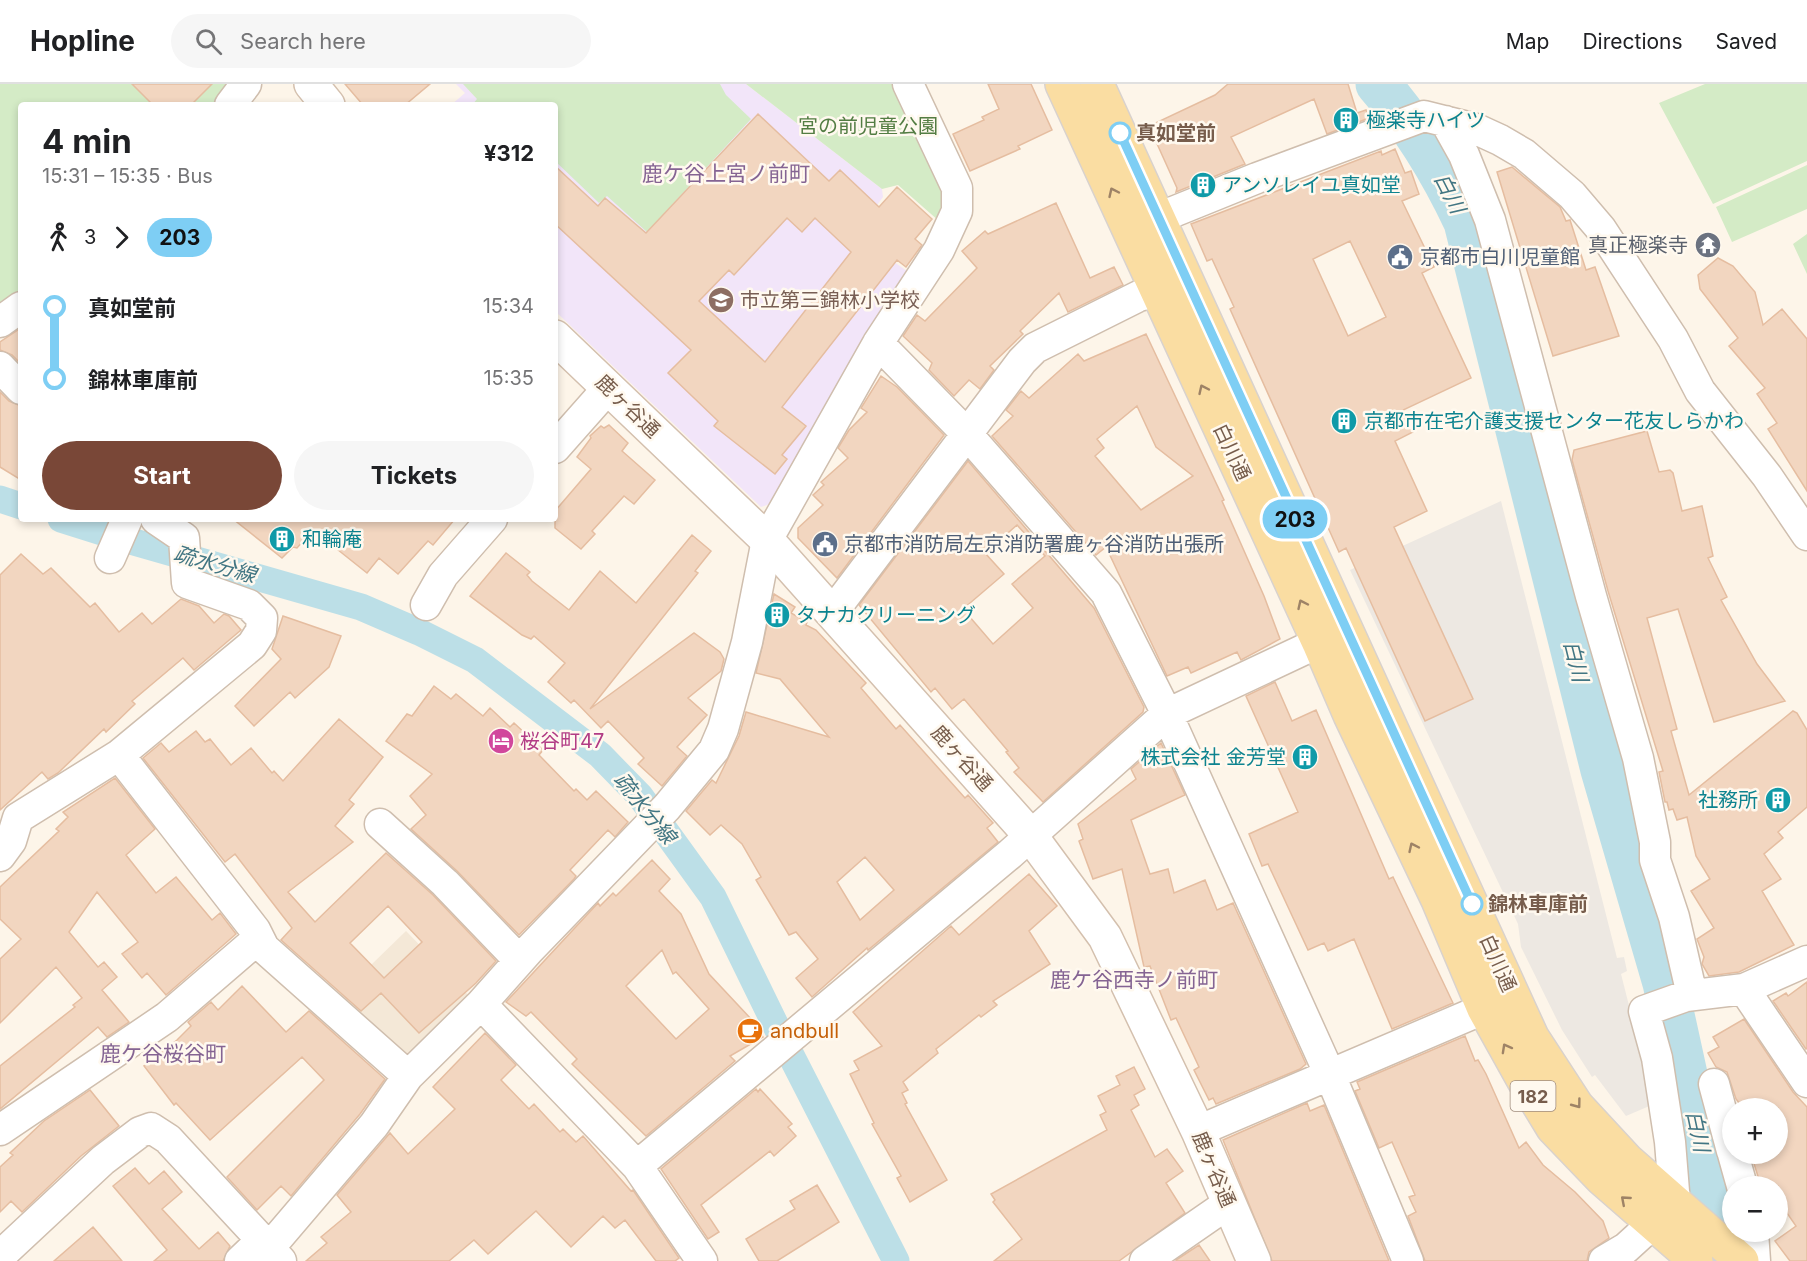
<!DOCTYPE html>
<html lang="en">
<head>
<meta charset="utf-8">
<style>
  :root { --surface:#fff; --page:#f6f6f6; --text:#202124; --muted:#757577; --line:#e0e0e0; --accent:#794737 }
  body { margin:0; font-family:Inter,"Noto Sans JP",sans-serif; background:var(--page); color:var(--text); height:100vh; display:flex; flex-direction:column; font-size:22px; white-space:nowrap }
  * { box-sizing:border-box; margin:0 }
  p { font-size:20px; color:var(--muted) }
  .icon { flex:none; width:33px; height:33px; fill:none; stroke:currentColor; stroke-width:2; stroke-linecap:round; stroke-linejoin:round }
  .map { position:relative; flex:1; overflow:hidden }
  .side { position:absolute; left:18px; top:18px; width:540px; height:420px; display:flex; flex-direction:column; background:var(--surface); border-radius:6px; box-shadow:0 3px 9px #0003 }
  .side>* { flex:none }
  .badge { padding:0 12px; border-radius:20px; font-size:21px; line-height:39px }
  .fabs { position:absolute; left:1722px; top:1014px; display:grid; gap:12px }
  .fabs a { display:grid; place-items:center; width:66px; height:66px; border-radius:50%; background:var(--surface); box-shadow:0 3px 9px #0003; font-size:30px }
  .map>.badge { position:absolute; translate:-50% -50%; box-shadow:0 0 0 3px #fff }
  .legs { display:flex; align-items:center; gap:9px; height:66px; padding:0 24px; font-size:20px }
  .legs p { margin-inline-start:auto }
  .overview { display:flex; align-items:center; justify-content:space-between; height:102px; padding:0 24px }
  h1 { font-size:33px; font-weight:700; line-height:45px }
  .button { display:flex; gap:12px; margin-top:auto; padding:12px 24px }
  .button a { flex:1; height:69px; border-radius:36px; background:var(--accent); color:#fff; font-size:24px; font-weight:700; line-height:69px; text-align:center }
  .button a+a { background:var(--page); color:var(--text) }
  ul { padding:0 24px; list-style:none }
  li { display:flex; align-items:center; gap:21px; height:72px; font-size:22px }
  li i { display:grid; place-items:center; width:9px; height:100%; margin:0 8px; background:currentColor }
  li i::after { content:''; width:15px; height:15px; margin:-8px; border:4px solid; border-radius:50%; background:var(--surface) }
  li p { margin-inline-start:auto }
  li:first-child i { background:linear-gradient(#0000 50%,currentColor 0) }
  li:last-child i { background:linear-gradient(currentColor 50%,#0000 0) }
  header { display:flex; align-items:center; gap:36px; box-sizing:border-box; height:84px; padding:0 30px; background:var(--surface); border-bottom:2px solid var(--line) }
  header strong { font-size:28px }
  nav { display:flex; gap:33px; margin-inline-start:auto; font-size:21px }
  .search { width:420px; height:54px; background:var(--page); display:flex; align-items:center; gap:15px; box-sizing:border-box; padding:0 21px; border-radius:33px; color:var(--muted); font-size:22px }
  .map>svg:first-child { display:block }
  .residential { fill:#f4e8d7 }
  .industrial { fill:#ede8e2 }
  .education { fill:#f2e5f9 }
  .green { fill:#d4ebc6 }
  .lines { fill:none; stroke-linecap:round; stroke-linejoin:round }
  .canal { stroke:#bcdfe7; stroke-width:27 }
  .river { stroke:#bcdfe7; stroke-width:45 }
  .building { fill:#f2d6c0; stroke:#e5bda0; stroke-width:1.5; fill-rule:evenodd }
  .street-casing { stroke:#cfbeae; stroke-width:33 }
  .secondary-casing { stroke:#d4c0ae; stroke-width:36 }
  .primary-casing { stroke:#d9d2cd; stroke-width:36 }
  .street { stroke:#fff; stroke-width:30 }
  .secondary { stroke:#fff; stroke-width:33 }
  .primary { stroke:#fadda2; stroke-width:33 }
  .oneway { stroke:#9e8366 }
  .line-1-casing { stroke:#fff; stroke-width:14 }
  .line-1 { stroke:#7ecef4; stroke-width:9 }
  .stop-1-dot { fill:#fff; stroke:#7ecef4; stroke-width:3 }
  .labels { text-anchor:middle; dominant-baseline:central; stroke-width:5; stroke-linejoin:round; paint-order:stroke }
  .shield { fill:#fff9ef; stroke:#a08c7d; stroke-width:1.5 }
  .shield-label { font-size:18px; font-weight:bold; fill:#775d4c }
  .culture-label { font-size:20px; fill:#0d838f; stroke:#fff9ef; text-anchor:start }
  .park-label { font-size:20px; fill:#537d43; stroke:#fff9ef }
  .stop-label { font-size:20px; font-weight:bold; fill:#775d4c; stroke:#fff9ef; text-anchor:start }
  .worship-label { font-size:20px; fill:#5b616d; stroke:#fff9ef; text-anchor:end }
  .service-label { font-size:20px; fill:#4e5e75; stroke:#fff9ef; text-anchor:start }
  .education-label { font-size:20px; fill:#785e54; stroke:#fff9ef; text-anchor:start }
  .street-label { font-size:20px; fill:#775d4c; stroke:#fff9ef }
  .hotel-label { font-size:20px; fill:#b23c85; stroke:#fff9ef; text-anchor:start }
  .food-label { font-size:20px; fill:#c56008; stroke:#fff9ef; text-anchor:start }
  .neighbourhood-label { font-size:21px; fill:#856493; stroke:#fff9ef }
  .water-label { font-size:21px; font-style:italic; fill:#427683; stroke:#fff9ef }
</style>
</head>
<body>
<header>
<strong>Hopline</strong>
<div class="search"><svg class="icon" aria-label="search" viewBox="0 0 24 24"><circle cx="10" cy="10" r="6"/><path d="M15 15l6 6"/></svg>Search here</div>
<nav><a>Map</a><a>Directions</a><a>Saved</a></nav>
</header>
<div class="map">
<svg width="1807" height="1177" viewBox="0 0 1807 1177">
  <rect width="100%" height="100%" fill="#fdf5e9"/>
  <path class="residential" d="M406 847 471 914 404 979 334 917Z"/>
  <path class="industrial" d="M1501 417 1617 874 1624 873 1627 887 1621 890 1654 1020 1626 1032 1595 991 1592 993 1562 946 1521 863 1518 840 1350 486Z"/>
  <path class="education" d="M456 0H746L882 105 883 113 864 139 861 155 907 187 894 205 772 419 761 423 555 227V21H451L465 9Z"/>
  <path class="green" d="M0 0H235L217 21H21V210L0 227Z
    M463 0H720L726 11 751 35 647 148 607 112 599 119 555 77V21H472L477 15Z
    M746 0H894L944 107 939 137 898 101 882 105Z
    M1705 0H1807V77L1713 120 1659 19Z
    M1807 81V125L1732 158 1716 123Z
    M1807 150V190L1793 160Z"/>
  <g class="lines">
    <path class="canal" d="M0 415 21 422
      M61 435 134 458 361 523 419 548 475 576 600 671 640 712 713 813 776 942 896 1177"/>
    <path class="river" d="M1378 0C1415 42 1442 87 1466 138L1603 686 1665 899 1709 1100 1701 1177"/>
  </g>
  <path class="building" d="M132 0H212L191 21H153Z
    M345 0H430L405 21H363Z
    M988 0H1031L1052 46 1018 62 1020 65 970 87 953 50 984 36 982 33 999 25Z
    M1228 0H1348L1357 29 1366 26 1369 34 1327 50 1314 15 1231 53 1245 80 1176 108 1177 104 1149 42 1215 11Z
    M758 30 829 97 840 86 879 123 897 103 932 135 915 155 922 161 906 183 897 176 782 323 806 342 782 371 787 375 775 390 714 342 718 337 668 289 691 266 555 140V82L598 122 605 114 646 149ZM787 134 802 148 815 134 851 168 765 278 699 217 729 186 734 191Z
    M1395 65 1405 89 1411 87 1419 110 1402 117 1434 183 1422 189 1471 294 1403 326 1413 348 1395 357 1427 427 1394 443 1473 615 1425 637 1346 464 1339 468 1230 225 1234 223 1212 175 1207 177 1191 140 1381 67 1382 71ZM1350 157 1386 233 1348 252 1313 175Z
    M1512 83 1560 123 1566 137 1570 136 1586 186 1595 183 1619 252 1553 272 1497 88Z
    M1056 119 1090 194 1114 183 1123 201 1068 228 1059 209 1020 247 1023 250 990 282 994 286 980 305 969 296 954 312 929 286 932 279 903 252 917 231 925 237 977 184 962 167 985 147 988 150Z
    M1718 174 1733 182 1755 208 1763 241 1782 225 1807 255V407L1768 345 1777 339 1757 310 1765 304 1729 262 1738 254 1700 205 1698 191Z
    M21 244V280L12 271 0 266V258Z
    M1146 250 1224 416 1222 417 1264 512 1280 555 1241 576 1237 568 1191 589 1188 583 1167 592 1106 463 1096 471 992 352 1013 332 1006 326 1021 307 1029 314 1078 270 1084 277ZM1137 322 1156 363 1193 392 1141 426 1095 372 1104 364 1097 355Z
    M881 292 897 303 944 351 837 494 798 454V444L823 421 813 411 824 401 821 398 848 374 838 364 849 346 867 328 861 324Z
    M0 308 9 317 21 322V396L0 383Z
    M609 341 628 359 622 367 655 396 634 420 624 412 592 447 595 450 581 465 555 444V427L591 385 577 373 591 354 590 352 601 342 604 344Z
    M1647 347 1659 388 1670 386 1673 389 1682 427 1702 422 1713 472 1708 474 1727 513 1721 516 1757 580 1785 617 1714 638 1678 525 1647 534 1677 645 1671 647 1689 711 1793 627 1797 629 1807 646V723L1778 748 1783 754 1764 770 1781 795 1762 807 1794 861 1739 888 1709 892 1702 880 1704 873 1697 855 1714 844 1691 807 1710 795 1696 772 1687 733 1677 736 1673 725 1669 726 1667 718H1665L1659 688 1663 687 1608 507 1572 376 1574 366Z
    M968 377 1094 524 1144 623 1143 628 1043 718 1014 688 1019 684 1006 668 1008 667 964 615 952 625 935 604 931 608 859 521ZM1017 441 1045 472 1012 500 1033 524 993 560 963 525 1004 490 985 469Z
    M233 435H455L433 461 428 457 398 490 379 474 367 489 313 446 297 464 293 463 282 474Z
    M692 451 711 467 695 487 698 489 590 625 694 549 720 568 724 575 721 587 688 614 707 631 677 663 687 672 662 702 638 680 644 674 608 637 601 644 574 616 571 619 548 598 565 579 534 552 531 555 522 551 470 512 506 469 530 488 527 491 532 497 569 526 600 487 636 519Z
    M21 470 43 490 51 484 90 523 95 519 119 548 142 529 152 540 181 515 199 522 214 539 224 530 229 532 241 546 194 586 183 574 132 617 135 620 106 648 104 645 58 689 48 695 42 688 0 726V491Z
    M774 510 795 523 791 529 807 538 806 541 816 546 866 599 861 604 896 645 900 641 965 714 968 711 993 739 987 744 998 758 868 866 867 864 812 913 796 894 818 875 796 848 789 851 756 796 761 793 742 760 721 741 710 751 686 727 712 696 716 699 739 652 746 628 829 653 780 595 756 589ZM865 773 894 806 860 836 837 798Z
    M283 532 341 552 329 583 295 614 290 608 254 642 235 622 281 575 272 565Z
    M1275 598 1292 637 1316 626 1389 795 1393 793 1453 919 1392 945 1354 855 1328 867 1324 859 1308 866 1268 780 1262 782 1249 750 1298 728 1246 612Z
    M434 602 451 615 456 610 483 632 490 624 510 643 514 639 543 666 539 671 574 707 576 705 587 716 596 707 628 738 615 753 608 746 570 786 576 792 574 795 519 851 457 787 411 745 426 731 410 712 432 690 386 657 407 630 412 632Z
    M339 635 383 673 349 716 354 720 335 742 353 758 288 808 315 838 386 769 433 811 496 877 476 899 419 949 381 909 361 927 281 856 292 844 235 770 225 778 143 674 161 659 169 668 196 647 205 658 210 655 231 681 251 664 272 689 274 687 283 697ZM388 822 422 858 384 894 350 859Z
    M1161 659 1185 711 1131 736 1150 790 1168 785 1174 809 1205 796 1217 826 1233 819 1306 980 1300 985 1216 1020 1213 1014 1209 1016 1194 986 1199 983 1176 934 1171 936 1150 882 1144 883 1122 785 1093 795 1079 757 1083 755 1078 740 1136 695 1131 685Z
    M115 694 155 745 126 771 156 809 176 793 212 836 220 829 236 850 166 911 147 889 142 894 122 870 138 858 97 808 69 848 98 883 104 878 117 893 102 906 129 938 107 953 98 943 0 1025V982L75 923 73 921 82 914 56 883 0 939V875L21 855 0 835V803L59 747 56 745 68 733 63 728Z
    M652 776 670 795 659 807 681 830 709 890 752 936 763 953 730 972 735 977 646 1052 572 980 577 975 531 928 526 932 506 918 598 819 600 822 613 809 616 812ZM662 866 673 890 676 888 709 925 676 955 626 902Z
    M1029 790 1057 822 1029 847 1050 880 993 917 997 921 981 933 979 931 936 965 938 969 903 998 908 1006 902 1009 907 1019 905 1020 947 1096 910 1118 897 1094 901 1092 872 1040 874 1039 850 990 859 986 854 977 882 962 853 928 951 842 959 851Z
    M1807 898V964L1806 965 1773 917 1786 909 1788 912Z
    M242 902 286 948 309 927 385 995 360 1030 291 1112 281 1102 257 1126 227 1093 324 996 302 973 210 1056 176 1019 174 1021 144 982 177 956 191 942 188 938 211 918 218 926Z
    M1744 935 1793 1008 1807 1023V1177H1790L1775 1157 1796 1142 1778 1116V1102H1761L1751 1070H1778V1024H1743L1736 1015 1727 988 1716 983 1708 969 1719 963 1713 953Z
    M485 949 516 981 501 996 529 1025 534 1020 560 1048 563 1045 576 1058 583 1052 631 1107 633 1106 679 1174 675 1177H656L625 1136 615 1144 603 1132 571 1163 536 1127 488 1170 474 1156 449 1177H306L327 1159 321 1153 351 1128 337 1111 390 1049 408 1070 455 1025 433 1003Z
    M1465 952 1475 977 1478 976 1486 990 1519 1064 1526 1058 1543 1081 1575 1108 1603 1137 1609 1154 1589 1168 1587 1177H1425L1408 1132 1416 1128 1409 1113 1415 1111 1392 1058 1379 1064 1355 1007 1360 1005 1357 998Z
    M1134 983 1145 1005 1134 1011 1139 1021 1131 1026 1155 1073 1167 1065 1183 1087 1166 1099 1185 1129 1119 1177H994L1022 1155 993 1118 995 1116 991 1110 1107 1046 1100 1031 1106 1028 1098 1012 1120 1001 1116 992Z
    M756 1005 758 1008 760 1005 792 1040 788 1043 796 1052 774 1072 770 1067 701 1121 719 1148 708 1155 661 1085Z
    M90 1006 119 1042 81 1072 22 1128 11 1117 0 1128V1083L13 1071 10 1069 44 1037Z
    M1307 1019 1310 1027 1324 1021 1389 1177H1272L1223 1056Z
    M135 1084 149 1100 164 1087 182 1108 162 1125 199 1165 218 1148 230 1162 223 1177H154L167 1166 113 1102Z
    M817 1101 839 1138 777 1177H759L746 1155 795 1125 790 1117Z
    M93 1143 122 1177H54Z
    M1199 1161 1210 1177H1176V1176Z"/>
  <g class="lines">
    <defs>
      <path id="street" d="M230 21 246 0
        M1445 37 1464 71 1490 136 1591 512 1638 674 1655 758V776L1674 833 1692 911
        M1136 143 1257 94 1424 32 1476 45 1500 56 1524 70 1572 111 1601 145 1673 255 1700 307 1767 392 1807 451
        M0 238 21 223
        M878 259 967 350 1106 509 1167 630 1330 991 1408 1177
        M0 283 21 305
        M555 364 609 303
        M110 474 127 435
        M426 521 443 491 492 435
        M832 529 1022 277 1035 264 1139 212 1158 207
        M119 671 255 846 264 864 408 992
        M380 740 445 799 519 876
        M0 772 11 757 18 734 119 671 252 561 261 547 262 534 249 521 187 499 184 454 156 435
        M1744 905 1807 998
        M481 920 637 1082 702 1177
        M1714 1000 1732 1067
        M0 1046 167 933 259 854
        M1198 1047 1507 915
        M1733 1070 1742 1102
        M637 1082 1010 770 1167 630 1339 549
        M1676 1132 1670 1058 1657 974 1644 927 1686 912 1744 905 1807 877
        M1753 1148 1755 1177
        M270 1163 374 1041 408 992 481 920 529 866 667 723 714 666 723 645 747 558 767 456 878 259 939 166 957 127V104L908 0
        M0 1172 103 1076 140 1048 151 1044 168 1055 281 1177
        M240 1177 262 1156
        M1145 1177 1229 1119
        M1604 1177 1626 1164 1671 1123"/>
      <path id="secondary" d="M311 0 328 21
        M555 253 767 456 1030 751 1105 853 1198 1047 1254 1177"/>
      <path id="primary" d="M1062 0 1319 559 1350 631 1438 816 1484 925 1523 995 1553 1044 1602 1095 1696 1177
        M1097 0 1532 953 1577 1022 1627 1076 1742 1177"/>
    </defs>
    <use href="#street" class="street-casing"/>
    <use href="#secondary" class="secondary-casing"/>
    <use href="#primary" class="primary-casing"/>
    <use href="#street" class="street"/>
    <use href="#secondary" class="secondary"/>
    <use href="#primary" class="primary"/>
  </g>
  <defs><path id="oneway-chevron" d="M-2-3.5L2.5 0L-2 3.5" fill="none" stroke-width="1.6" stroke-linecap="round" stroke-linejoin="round" transform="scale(1.5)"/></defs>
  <g class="oneway">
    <use href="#oneway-chevron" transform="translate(1113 108) rotate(-115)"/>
    <use href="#oneway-chevron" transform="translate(1203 305) rotate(-115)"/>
    <use href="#oneway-chevron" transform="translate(1302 520) rotate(-115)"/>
    <use href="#oneway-chevron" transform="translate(1413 763) rotate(-115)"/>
    <use href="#oneway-chevron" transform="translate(1506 964) rotate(-119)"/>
    <use href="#oneway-chevron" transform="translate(1577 1020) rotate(53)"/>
    <use href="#oneway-chevron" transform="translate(1625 1116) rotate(-139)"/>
  </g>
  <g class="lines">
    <defs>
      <path id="line-1" d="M1120 49 1472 820"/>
    </defs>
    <use href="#line-1" class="line-1-casing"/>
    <use href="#line-1" class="line-1"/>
  </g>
  <defs>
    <symbol id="building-disc" viewBox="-11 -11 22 22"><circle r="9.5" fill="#0f9aa8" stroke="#fff9ef"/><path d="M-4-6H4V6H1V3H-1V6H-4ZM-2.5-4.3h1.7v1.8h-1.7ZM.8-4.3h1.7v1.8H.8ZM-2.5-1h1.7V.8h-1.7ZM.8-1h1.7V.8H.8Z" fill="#fff"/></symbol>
    <symbol id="temple-disc" viewBox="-11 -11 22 22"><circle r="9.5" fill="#6b7280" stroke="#fff9ef"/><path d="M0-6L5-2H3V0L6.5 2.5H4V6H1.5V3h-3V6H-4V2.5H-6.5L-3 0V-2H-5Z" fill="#fff"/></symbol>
    <symbol id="civic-disc" viewBox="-11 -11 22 22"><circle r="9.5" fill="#5c6f8a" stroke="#fff9ef"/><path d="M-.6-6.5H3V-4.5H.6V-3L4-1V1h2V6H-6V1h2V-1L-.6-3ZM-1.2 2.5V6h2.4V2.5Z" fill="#fff"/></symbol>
    <symbol id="school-disc" viewBox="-11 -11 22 22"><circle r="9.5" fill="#8d6e63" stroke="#fff9ef"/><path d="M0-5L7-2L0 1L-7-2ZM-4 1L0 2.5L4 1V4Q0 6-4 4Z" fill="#fff"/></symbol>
    <symbol id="hotel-disc" viewBox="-11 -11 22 22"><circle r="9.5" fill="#d1479c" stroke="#fff9ef"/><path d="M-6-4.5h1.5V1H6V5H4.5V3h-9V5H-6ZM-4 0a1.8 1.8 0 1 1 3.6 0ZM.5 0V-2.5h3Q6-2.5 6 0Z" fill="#fff"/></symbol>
    <symbol id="cafe-disc" viewBox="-11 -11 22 22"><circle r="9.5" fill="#e8710a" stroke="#fff9ef"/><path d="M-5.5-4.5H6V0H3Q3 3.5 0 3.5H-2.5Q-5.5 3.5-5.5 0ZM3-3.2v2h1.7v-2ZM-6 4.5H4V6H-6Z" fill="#fff"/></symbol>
  </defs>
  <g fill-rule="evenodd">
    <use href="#building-disc" x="1331" y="21" width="30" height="30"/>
    <use href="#building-disc" x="1188" y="86" width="30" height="30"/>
    <use href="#temple-disc" x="1693" y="146" width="30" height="30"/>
    <use href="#civic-disc" x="1385" y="158" width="30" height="30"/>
    <use href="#school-disc" x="706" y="201" width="30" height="30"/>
    <use href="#building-disc" x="1329" y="322" width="30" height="30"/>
    <use href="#building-disc" x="267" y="440" width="30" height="30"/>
    <use href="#civic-disc" x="810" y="445" width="30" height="30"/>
    <use href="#building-disc" x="762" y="516" width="30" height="30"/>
    <use href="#hotel-disc" x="486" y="642" width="30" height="30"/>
    <use href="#building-disc" x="1290" y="658" width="30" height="30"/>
    <use href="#building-disc" x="1763" y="701" width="30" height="30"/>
    <use href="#cafe-disc" x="735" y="932" width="30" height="30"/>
  </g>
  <g class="stop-1-dot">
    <circle cx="1120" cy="49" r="10"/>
    <circle cx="1472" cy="820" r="10"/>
  </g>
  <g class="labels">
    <rect class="shield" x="1510.5" y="997" width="45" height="30" rx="4.5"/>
    <g class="shield-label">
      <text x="1533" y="1012">182</text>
    </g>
    <g class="culture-label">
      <text x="1366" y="36">極楽寺ハイツ</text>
      <text x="1222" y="101">アンソレイユ真如堂</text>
      <text x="1364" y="337">京都市在宅介護支援センター花友しらかわ</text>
      <text x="302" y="455">和輪庵</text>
      <text x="796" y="531">タナカクリーニング</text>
      <text x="1286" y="673" text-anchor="end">株式会社 金芳堂</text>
      <text x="1758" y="716" text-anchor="end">社務所</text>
    </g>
    <g class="park-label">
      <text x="868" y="42">宮の前児童公園</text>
    </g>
    <g class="stop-label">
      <text x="1136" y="49">真如堂前</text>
      <text x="1488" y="820">錦林車庫前</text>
    </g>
    <g class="worship-label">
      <text x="1688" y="161">真正極楽寺</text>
    </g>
    <g class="service-label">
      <text x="1420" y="173">京都市白川児童館</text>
      <text x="844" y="460">京都市消防局左京消防署鹿ヶ谷消防出張所</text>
    </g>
    <g class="education-label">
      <text x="740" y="216">市立第三錦林小学校</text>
    </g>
    <g class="street-label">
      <text transform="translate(628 322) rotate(44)">鹿ヶ谷通</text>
      <text transform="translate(1232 368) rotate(65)">白川通</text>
      <text transform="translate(962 674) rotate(48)">鹿ヶ谷通</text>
      <text transform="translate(1498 879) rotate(66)">白川通</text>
      <text transform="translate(1214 1085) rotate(67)">鹿ヶ谷通</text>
    </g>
    <g class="hotel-label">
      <text x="520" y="657">桜谷町47</text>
    </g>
    <g class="food-label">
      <text x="770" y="947">andbull</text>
    </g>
    <g class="neighbourhood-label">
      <text x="726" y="89">鹿ケ谷上宮ノ前町</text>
      <text x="1134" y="895">鹿ケ谷西寺ノ前町</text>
      <text x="163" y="969">鹿ケ谷桜谷町</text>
    </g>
    <g class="water-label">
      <text transform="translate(1450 109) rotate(63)">白川</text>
      <text transform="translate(215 480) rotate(16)">疏水分線</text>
      <text transform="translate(1576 577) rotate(76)">白川</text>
      <text transform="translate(645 724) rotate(51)">疏水分線</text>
      <text transform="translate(1698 1047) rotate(78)">白川</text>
    </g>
  </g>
</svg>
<div class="fabs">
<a>+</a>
<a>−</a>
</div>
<b class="badge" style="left:1295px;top:435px;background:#7ecef4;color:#111">203</b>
<section class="side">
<div class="overview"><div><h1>4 min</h1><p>15:31 – 15:35 · Bus</p></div><b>¥312</b></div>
<div class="legs"><svg class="icon" aria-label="walk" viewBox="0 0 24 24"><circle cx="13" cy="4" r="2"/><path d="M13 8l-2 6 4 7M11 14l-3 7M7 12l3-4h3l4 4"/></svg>3<svg class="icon" aria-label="forward" viewBox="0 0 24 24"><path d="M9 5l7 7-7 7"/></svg><b class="badge" style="background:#7ecef4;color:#111">203</b></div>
<ul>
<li><i style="color:#7ecef4"></i><b>真如堂前</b><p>15:34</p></li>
<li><i style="color:#7ecef4"></i><b>錦林車庫前</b><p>15:35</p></li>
</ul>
<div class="button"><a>Start</a><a>Tickets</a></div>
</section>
</div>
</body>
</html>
